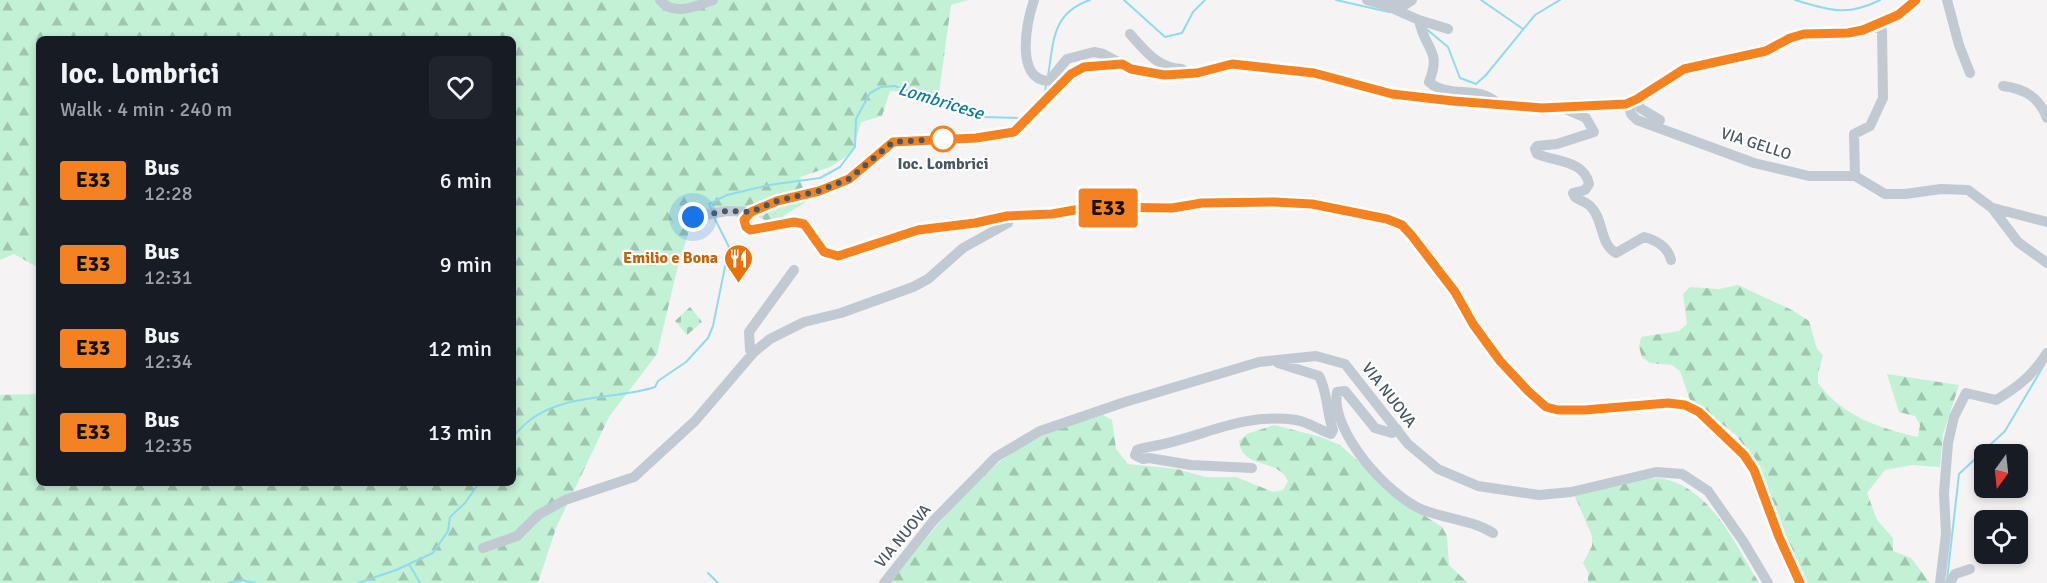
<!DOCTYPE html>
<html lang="en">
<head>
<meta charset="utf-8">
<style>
  :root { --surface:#171b24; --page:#20242c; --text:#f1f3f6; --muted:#9ea1a6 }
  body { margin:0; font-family:Signika,sans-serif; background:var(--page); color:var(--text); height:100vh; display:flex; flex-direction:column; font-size:22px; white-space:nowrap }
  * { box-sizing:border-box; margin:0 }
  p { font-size:20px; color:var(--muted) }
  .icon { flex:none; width:33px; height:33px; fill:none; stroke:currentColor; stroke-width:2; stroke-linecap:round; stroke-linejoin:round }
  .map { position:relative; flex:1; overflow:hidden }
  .sheet { position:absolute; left:36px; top:36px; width:480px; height:450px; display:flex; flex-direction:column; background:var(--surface); border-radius:9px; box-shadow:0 3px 9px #0003 }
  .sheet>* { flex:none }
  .badge { padding:0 12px; border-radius:4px; font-size:21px; line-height:39px }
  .needle { width:39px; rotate:195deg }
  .fabs { position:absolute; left:1974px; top:444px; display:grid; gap:12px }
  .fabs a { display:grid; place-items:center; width:54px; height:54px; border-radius:9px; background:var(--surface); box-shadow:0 3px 9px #0003; font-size:30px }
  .you { position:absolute; width:30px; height:30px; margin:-15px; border:4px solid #fff; border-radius:50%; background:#1a73e8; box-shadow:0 0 0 9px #1a73e833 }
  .map>.badge { position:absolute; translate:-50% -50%; box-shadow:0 0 0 3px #fff }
  .round { display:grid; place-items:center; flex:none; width:63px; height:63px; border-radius:9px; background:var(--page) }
  .headline { display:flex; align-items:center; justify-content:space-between; height:102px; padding:0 24px }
  h1 { font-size:28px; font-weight:700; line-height:45px }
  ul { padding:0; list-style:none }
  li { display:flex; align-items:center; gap:18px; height:84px; padding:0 24px }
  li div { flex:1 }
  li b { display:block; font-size:22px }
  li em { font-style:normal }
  li .badge { min-width:66px; font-weight:700; text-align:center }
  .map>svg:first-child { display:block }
  .forest { fill:url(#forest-firs) }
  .cemetery { fill:url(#cemetery-stones) }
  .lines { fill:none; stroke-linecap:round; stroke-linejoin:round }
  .stream { stroke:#90daee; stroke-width:2 }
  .minor { stroke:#c1cad2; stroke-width:10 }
  .line-casing { stroke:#fff; stroke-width:14 }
  .line { stroke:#f58220; stroke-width:9 }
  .walk { stroke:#4a5661; stroke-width:6; stroke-dasharray:0 10.8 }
  .stop-dot { fill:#fff; stroke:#f58220; stroke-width:3 }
  .labels { text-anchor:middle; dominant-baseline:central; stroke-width:4.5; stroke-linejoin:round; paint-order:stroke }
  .street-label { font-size:16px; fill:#4a5661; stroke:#fff }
  .stop-label { font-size:16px; font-weight:bold; fill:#4a5661; stroke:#fff }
  .food-label { font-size:16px; font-weight:bold; fill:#c56008; stroke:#fff; text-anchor:end }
  .water-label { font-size:18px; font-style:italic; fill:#0c7c9b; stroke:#fff }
</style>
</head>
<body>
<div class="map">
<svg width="2047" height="583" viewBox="0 0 2047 583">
  <defs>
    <pattern id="forest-firs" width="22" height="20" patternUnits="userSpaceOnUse" patternTransform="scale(1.5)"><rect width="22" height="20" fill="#c3f1d5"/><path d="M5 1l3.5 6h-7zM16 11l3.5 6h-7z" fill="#a0c6b0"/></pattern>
    <pattern id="cemetery-stones" width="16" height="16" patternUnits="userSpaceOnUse" patternTransform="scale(1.5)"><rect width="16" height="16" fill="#c3f1d5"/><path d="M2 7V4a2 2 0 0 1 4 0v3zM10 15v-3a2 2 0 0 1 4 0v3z" fill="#a0c6b0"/></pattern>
  </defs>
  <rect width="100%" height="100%" fill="#f5f3f3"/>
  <path class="forest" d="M0 0H968L951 5 939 93 890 91 882 116 861 122 852 153 830 167 800 177 806 202 772 223 739 209 692 221 677 270 657 354 609 417 556 528 538 583H0V395L39 394V483H513V39H39V268L14 254 0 260Z
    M1738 285 1792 310 1809 321 1817 349 1823 355 1818 373V383C1842 416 1881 429 1918 437L1920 425 1915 416 1899 412 1887 374 1959 385 1943 434 1940 467 1912 465 1885 470 1867 493 1877 520 1893 538V551L1911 558 1930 583H1808L1788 544 1757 462 1735 434 1690 400 1680 371 1672 365 1650 363 1642 357 1639 347 1641 337 1679 331 1687 324 1683 294 1690 287 1719 289Z
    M1103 415 1112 420 1116 449 1128 464 1177 469 1205 477H1236L1273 492 1283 490 1288 481C1277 457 1242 470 1239 441L1247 434 1274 425 1321 437 1340 445 1405 503 1442 527 1447 536 1449 565 1468 583H889C934 532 975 469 1037 438 1058 427 1081 422 1103 415Z
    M1660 478C1710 486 1735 544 1759 583H1585L1588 582V572L1583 563 1592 546V536L1575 496 1632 480Z"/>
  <path class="cemetery" d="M690 307 702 322 687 335 675 321Z"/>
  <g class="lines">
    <path class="stream" d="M1124 0 1165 37 1182 33 1193 12 1205 0
      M1336 0 1389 12
      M1481 0 1523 29
      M1795 0C1829 10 1846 17 1880 0
      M1424 27 1448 47 1460 78 1476 84 1486 75 1535 15 1560 0
      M1048 76C1054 40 1052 13 1090 0
      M711 209 709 204 727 195 769 185 820 178 840 167 855 147 856 119 870 93 881 87 895 86 985 117 1022 118 1045 93 1046 84
      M513 436C519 431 524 424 530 420 565 393 615 400 655 387L658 381 686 362 708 338 713 326 729 247 714 217
      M409 564 420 583
      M708 573 718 583
      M1947 580 1959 474 2005 431 2044 365
      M228 583 242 580 255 583
      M358 583 396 570 433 553 448 531 450 517 465 503 479 483"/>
    <path class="minor" d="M660 0C673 17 697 6 713 0
      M1034 0C1027 21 1014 80 1049 81L1067 59 1094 52 1103 54 1131 69 1152 75 1197 73 1232 64 1314 73 1392 94 1453 101 1542 108 1626 104 1637 99 1684 69 1766 51 1789 38 1805 34 1848 33 1863 30 1897 15 1916 0
      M1367 0 1387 6
      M1389 0 1387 6 1419 20C1425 51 1442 49 1429 82 1448 99 1479 85 1497 103
      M1393 0 1403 6 1412 0
      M1947 0 1959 45 1970 73
      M1419 20 1448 29
      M1130 34C1145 51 1158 68 1182 69
      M1121 64 1079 69 1014 132 976 138 893 142 849 179 751 212 744 220 745 227 750 230 794 222 803 224 824 252 839 256 918 229 975 223 1007 216 1052 214 1092 207 1172 208 1202 203 1274 202 1312 204 1387 219 1402 225 1412 236 1455 292 1473 324 1500 361 1528 391 1546 407 1558 410H1585L1668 403 1685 405 1699 412 1744 455 1754 470 1779 538 1800 583
      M2003 86C2025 89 2039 97 2047 118
      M1637 99 1640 108 1660 120
      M1628 103 1631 114 1637 120 1754 163 1809 176H1855L1885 194H1905L1941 189 1968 190 1992 208 2018 242 2047 263
      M1563 108 1586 118 1594 132 1557 144 1537 146 1535 149 1537 154C1556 162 1584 160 1589 184L1585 190 1573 193 1575 197C1580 201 1587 202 1591 207 1604 220 1599 243 1616 253L1644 237C1656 240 1668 247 1671 260
      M1855 176 1854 134 1870 126 1883 98 1882 29 1873 27
      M1993 208 2047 222
      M693 217 727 211 751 212
      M754 352 750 350 749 332 794 270
      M1397 429 1392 433 1375 428 1345 391 1337 392C1330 432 1389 496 1423 510 1447 519 1472 520 1493 533
      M1252 468 1191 465 1149 458 1143 459 1135 455 1137 450C1146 447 1155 446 1164 444 1211 433 1245 413 1296 420 1308 422 1320 430 1331 434L1333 430C1326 412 1328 392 1319 376L1278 363
      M483 548 517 536 538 515 565 500 634 477 695 421 754 352 770 339 804 322 841 313 913 287 928 279 963 248 1008 223 1007 216
      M884 583 934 520 996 457 1040 431 1125 402 1259 362 1316 356 1345 364 1408 444 1438 469 1478 486 1539 495 1571 492 1656 472 1682 474 1708 491 1743 541 1768 583
      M1940 583 1946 534 1944 493 1948 443 1954 417 1966 393 1996 400C2018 387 2033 375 2047 353
      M1950 583 1955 574 1970 569"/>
  </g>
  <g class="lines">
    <defs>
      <path id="line" d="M1800 583 1779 537 1754 470 1744 455 1699 412 1685 405 1668 403 1585 410H1558L1546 407 1528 391 1500 361 1473 324 1455 292 1412 236 1402 225 1387 219 1312 204 1274 202 1202 203 1172 208 1092 207 1052 214 1007 216 975 223 918 230 838 256 824 252 804 224 794 222 750 230 746 227 744 220 751 212 777 201 819 191 849 179 893 142 976 138 1014 132 1071 74 1084 67 1122 64 1131 69 1164 75 1197 73 1232 64 1314 73 1392 94 1453 101 1542 108 1626 104 1637 99 1684 69 1766 51 1790 38 1804 34 1848 33 1863 30 1898 15 1916 0"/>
    </defs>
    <use href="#line" class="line-casing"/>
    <use href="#line" class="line"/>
    <path class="walk" d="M693 217 727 211 751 212 777 201 819 191 849 179 893 142 943 139"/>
  </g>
  <defs>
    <symbol id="restaurant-pin" viewBox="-11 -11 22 30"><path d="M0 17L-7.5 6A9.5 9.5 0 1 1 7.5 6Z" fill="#e8710a" stroke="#fff"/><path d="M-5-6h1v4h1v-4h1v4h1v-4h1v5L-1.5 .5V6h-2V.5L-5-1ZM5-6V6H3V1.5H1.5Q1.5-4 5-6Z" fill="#fff"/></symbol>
  </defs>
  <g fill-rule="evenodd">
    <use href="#restaurant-pin" x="722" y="242" width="33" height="45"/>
  </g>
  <circle class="stop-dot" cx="943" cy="139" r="12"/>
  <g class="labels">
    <g class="street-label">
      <text transform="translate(1756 144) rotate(18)">VIA GELLO</text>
      <text transform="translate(1389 395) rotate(52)">VIA NUOVA</text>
      <text transform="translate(903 536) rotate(-50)">VIA NUOVA</text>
    </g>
    <g class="stop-label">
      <text x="943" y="164">Ioc. Lombrici</text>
    </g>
    <g class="food-label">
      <text x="718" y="258">Emilio e Bona</text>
    </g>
    <g class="water-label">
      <text transform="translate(941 101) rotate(17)">Lombricese</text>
    </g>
  </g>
</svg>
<div class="fabs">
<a><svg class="needle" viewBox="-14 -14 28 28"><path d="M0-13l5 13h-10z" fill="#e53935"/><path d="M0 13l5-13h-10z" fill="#9ea1a6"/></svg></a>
<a><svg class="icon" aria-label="locate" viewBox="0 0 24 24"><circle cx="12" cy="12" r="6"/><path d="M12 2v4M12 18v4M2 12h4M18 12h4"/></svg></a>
</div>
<div class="you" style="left:693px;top:217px"></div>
<b class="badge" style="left:1108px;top:208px;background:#f58220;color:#111">E33</b>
<section class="sheet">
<div class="headline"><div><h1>Ioc. Lombrici</h1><p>Walk · 4 min · 240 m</p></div><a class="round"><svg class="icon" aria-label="heart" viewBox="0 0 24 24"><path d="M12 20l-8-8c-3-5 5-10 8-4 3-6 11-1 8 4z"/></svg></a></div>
<ul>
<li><span class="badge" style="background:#f58220;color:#111">E33</span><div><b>Bus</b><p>12:28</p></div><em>6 min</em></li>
<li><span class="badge" style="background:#f58220;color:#111">E33</span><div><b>Bus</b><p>12:31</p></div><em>9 min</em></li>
<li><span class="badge" style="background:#f58220;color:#111">E33</span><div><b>Bus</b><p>12:34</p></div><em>12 min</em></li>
<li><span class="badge" style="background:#f58220;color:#111">E33</span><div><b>Bus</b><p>12:35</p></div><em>13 min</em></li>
</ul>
</section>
</div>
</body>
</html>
